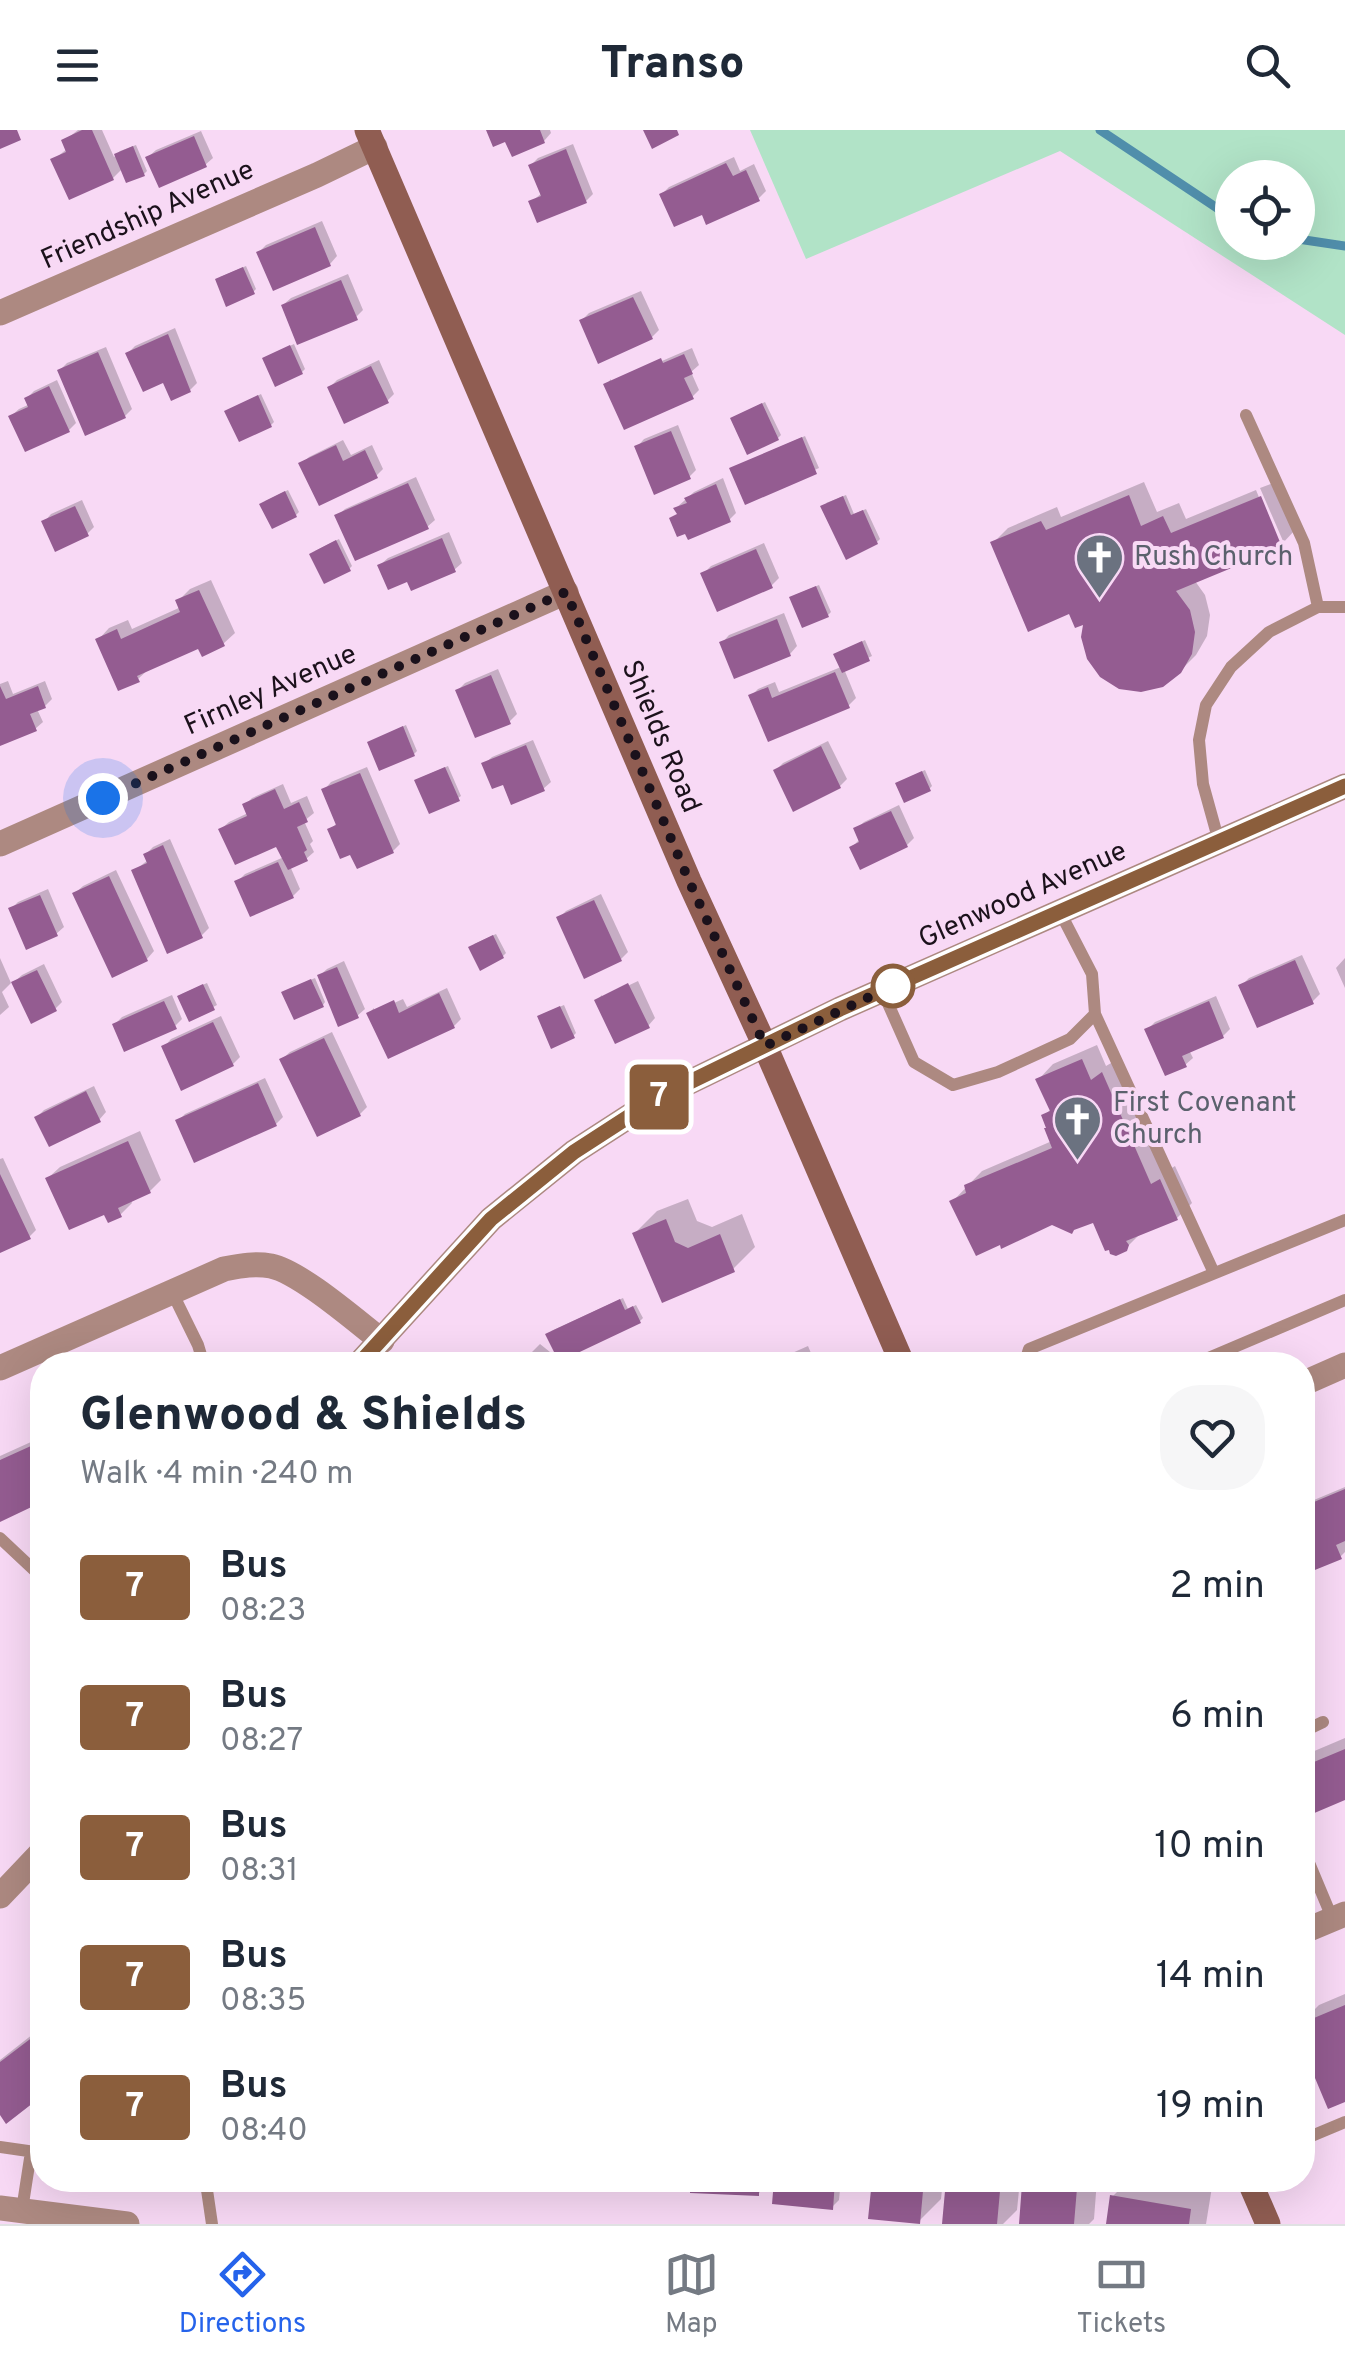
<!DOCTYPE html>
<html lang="en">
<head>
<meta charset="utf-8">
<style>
  :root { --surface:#fff; --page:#f6f6f7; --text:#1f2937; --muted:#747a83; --line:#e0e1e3; --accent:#2563eb }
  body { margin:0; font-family:Overpass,sans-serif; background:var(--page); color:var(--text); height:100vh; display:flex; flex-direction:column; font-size:38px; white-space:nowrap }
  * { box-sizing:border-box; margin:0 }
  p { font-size:32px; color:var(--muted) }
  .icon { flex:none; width:55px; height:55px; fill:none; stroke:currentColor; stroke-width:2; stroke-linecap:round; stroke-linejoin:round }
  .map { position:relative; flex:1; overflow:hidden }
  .drawer { position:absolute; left:30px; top:1222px; width:1285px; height:840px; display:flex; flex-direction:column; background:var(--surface); border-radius:40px; box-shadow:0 10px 40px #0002 }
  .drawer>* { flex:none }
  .badge { padding:0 20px; border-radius:8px; font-size:35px; line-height:65px }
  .fabs { position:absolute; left:1215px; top:30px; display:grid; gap:20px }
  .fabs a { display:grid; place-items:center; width:100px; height:100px; border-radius:50%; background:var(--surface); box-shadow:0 10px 40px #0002; font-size:50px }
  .you { position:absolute; width:50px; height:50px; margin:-25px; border:8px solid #fff; border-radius:50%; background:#1a73e8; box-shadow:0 0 0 15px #1a73e833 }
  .map>.badge { position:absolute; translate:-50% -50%; box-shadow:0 0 0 5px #fff }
  .round { display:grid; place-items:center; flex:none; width:105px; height:105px; border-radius:40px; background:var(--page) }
  .headline { display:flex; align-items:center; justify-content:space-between; height:170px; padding:0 50px }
  h1 { font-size:48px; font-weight:800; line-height:75px }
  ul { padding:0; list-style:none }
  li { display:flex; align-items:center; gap:30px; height:130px; padding:0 50px }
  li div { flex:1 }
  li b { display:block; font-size:38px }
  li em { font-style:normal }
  li .badge { min-width:110px; font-weight:700; text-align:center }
  header { display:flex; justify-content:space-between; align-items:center; height:130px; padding:0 50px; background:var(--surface); font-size:45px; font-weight:800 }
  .dock { display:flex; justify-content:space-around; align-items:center; height:140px; border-top:2px solid var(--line); background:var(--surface); font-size:28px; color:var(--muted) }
  .dock a { display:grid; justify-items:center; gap:5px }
  .dock .on { color:var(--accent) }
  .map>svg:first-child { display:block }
  .green { fill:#b1e3c7; fill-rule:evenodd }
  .shadow { fill:#0003 }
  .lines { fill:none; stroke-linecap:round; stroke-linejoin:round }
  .stream { stroke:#508eab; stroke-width:9 }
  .building { fill:#945c91 }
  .service { stroke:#ad8981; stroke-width:12 }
  .minor { stroke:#ad8981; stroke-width:25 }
  .tertiary { stroke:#ad8981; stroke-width:25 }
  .secondary { stroke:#905d52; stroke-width:25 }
  .line-casing { stroke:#fff; stroke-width:22 }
  .line { stroke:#8b5e3c; stroke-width:15 }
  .walk { stroke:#1b111b; stroke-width:10; stroke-dasharray:0 18 }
  .stop-dot { fill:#fff; stroke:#8b5e3c; stroke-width:5 }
  .labels { text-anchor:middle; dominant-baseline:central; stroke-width:8; stroke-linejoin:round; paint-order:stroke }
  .street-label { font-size:28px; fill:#1b111b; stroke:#f8d9f5 }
  .worship-label { font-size:28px; fill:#5b616d; stroke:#f8d9f5; text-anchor:start }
</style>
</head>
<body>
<header><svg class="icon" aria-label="menu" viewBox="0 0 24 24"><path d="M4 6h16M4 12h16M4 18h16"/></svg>Transo<svg class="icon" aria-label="search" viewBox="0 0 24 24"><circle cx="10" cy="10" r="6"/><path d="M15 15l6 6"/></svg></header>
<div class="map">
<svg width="1345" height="2094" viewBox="0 0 1345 2094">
  <rect width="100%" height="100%" fill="#f8d9f5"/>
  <path class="green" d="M750 0H1345V205L1060 21 806 129ZM1232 48H1298V112H1232Z"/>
  <path class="shadow" d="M78 0H102L114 27 120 21 136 15 147 41 144 44 123 38 113 48 53 30 67 19 64 11Z
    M489 0H550L551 3 544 11 506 8Z
    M201 1 213 28 205 35 148 27 156 20Z
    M573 14 593 64 586 71 531 72 542 63 531 35 538 28Z
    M734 27 740 41 754 34 766 61 759 68 703 81 662 64 669 57Z
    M322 91 337 126 330 134 259 122 266 115Z
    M246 136 256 159 253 162 220 147Z
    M348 144 363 180 356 187 283 175 291 168Z
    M641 161 659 200 652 207 582 190 589 183Z
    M175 198 197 253 190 260 164 249 128 223 135 216Z
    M294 214 305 239 302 242 268 226Z
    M106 217 132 279 125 286 60 240 67 233Z
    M692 218 699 235 691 242 699 260 692 267 606 255 611 249V253Z
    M379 230 394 264 387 271 330 257 337 250Z
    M57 250 76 293 69 300 11 286 19 279 30 274 27 268 34 261Z
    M261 264 274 292 271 295 230 279Z
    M765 272 781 305 778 308 736 286Z
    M678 295 696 340 689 347 637 317 644 309Z
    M805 306 819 338 746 371 732 338Z
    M343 310 351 325 372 315 383 339 376 346 301 334 309 327Z
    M416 347 435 390 427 397 337 386 345 379Z
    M723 348 736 383 729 390 679 382 676 378 694 362Z
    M1144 352 1157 382 1179 373 1186 389 1256 360 1277 411H1283L1260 358 1276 352 1296 399 1281 415 1195 451 1205 465 1210 485 1207 506 1196 525 1179 542 1070 481 993 413 1008 398 1057 377 1061 387Z
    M288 360 299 382 296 385 265 371Z
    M846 365 854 384 866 379 880 409 877 412 826 373Z
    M82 370 94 397 87 404 44 392 51 384Z
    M449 402 462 433 454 440 409 449 380 435 388 428Z
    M339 409 352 436 349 439 315 421Z
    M764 413 779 448 771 456 703 444 711 436Z
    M211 450 235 503 223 514 199 515 151 537 138 549 98 510 109 498 128 490 132 499 181 477 178 471 190 459Z
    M819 455 831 482 828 485 795 465Z
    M784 483 797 516 790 524 722 513 729 505Z
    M865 510 872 526 844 539 856 568 849 575 769 608 751 566 758 559 775 552 779 562 841 537 836 524Z
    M498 539 517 584 509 592 458 560 465 553Z
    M8 551 13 564 45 551 52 569 45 576 37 579 43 592 35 599 0 614V554Z
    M406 595 417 621 414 624 370 612Z
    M533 610 551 652 543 659 504 652 484 634 492 627Z
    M828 611 847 649 840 656 776 640 783 633Z
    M448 636 461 666 458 668 420 648Z
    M367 637 400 714 393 721 352 722 330 700 338 692 324 660 331 652Z
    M925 640 932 656 929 659 898 653Z
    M283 654 291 673 307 666 314 683 304 691 313 711 310 714 314 722 306 729 290 736 300 759 293 766 237 752 245 744 284 727 277 713 221 699 229 692 248 683 245 675 252 668Z
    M899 675 914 708 907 715 852 717 861 708 856 699 864 692Z
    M170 709 209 798 202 805 134 741 148 730 146 724 153 717Z
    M116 740 154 821 147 829 75 763 83 756Z
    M48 759 64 797 56 804 11 779 18 772Z
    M601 764 628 822 621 829 559 788 566 781Z
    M496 804 506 823 503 826 474 814Z
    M1302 825 1320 864 1312 872 1241 856 1249 848Z
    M0 828 11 853 2 862 9 877 0 885Z
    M1345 828V858L1336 838Z
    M344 831 365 879 357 886 319 846 327 839Z
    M44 834 62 872 55 879 14 852 22 845Z
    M315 848 325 872 323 875 287 860Z
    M638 851 655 888 648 896 597 870 602 865V868Z
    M207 853 217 875 190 889 182 864Z
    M447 858 461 889 454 896 369 883 374 878V882L403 869 407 877Z
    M172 865 182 889 175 896 115 894 122 887Z
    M1216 866 1230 899 1223 906 1189 920 1193 928 1185 935 1147 900 1155 892Z
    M564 875 576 903 573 906 543 884Z
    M221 886 240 927 233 934 164 917 171 909Z
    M332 902 367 977 360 984 282 929 290 922Z
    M1097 915 1106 936 1118 929 1167 1041 1175 1036 1192 1073 1177 1088 1141 1103 1125 1119 1094 1090 1052 1092 952 1072 982 1041 1052 1011 1044 986 1052 978 1038 950 1053 934Z
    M265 948 283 987 276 994 178 991 185 984Z
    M94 956 106 982 99 990 37 987 44 980Z
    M140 1001 161 1050 150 1061 131 1070 132 1073 121 1084 48 1048 60 1037Z
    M3 1028 36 1100 29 1107 0 1120V1029Z
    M688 1069 697 1091 712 1097 742 1084 755 1117 733 1139 635 1103 657 1081Z
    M623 1168 628 1179 636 1175 643 1188 640 1191 551 1201Z
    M540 1214 555 1226 566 1235H519Z
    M808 1216 816 1235H765Z
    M42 1307V1370L1 1388 0 1326Z
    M1345 1357V1422L1341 1426 1302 1432V1375Z
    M1345 1608V1667L1302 1674V1631L1312 1622Z
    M1345 1864V1970L1302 1910V1892L1319 1875Z
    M42 1897V1962L7 1990 0 1981V1930Z
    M693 2050H765V2057L758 2064Z
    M776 2050H841L839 2070 832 2077Z
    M875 2050H943L941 2069 919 2091Z
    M949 2050H1020L1017 2080 1003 2094H944Z
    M1030 2050H1097L1094 2089 1089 2094H1022L1024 2055Z
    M1129 2050H1169L1212 2057 1206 2094H1108L1113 2066Z"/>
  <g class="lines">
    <path class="stream" d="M1100 0 1232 88
      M1298 109 1345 116"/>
  </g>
  <path class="building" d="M0 0H17L21 10 0 19Z
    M82 0H92L114 50 69 70 50 29 66 22 61 10Z
    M486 0H540L545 13 512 27 505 12 493 17Z
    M643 0H677L679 5 652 19Z
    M194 6 207 37 159 58 145 27Z
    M133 16 145 46 126 53 114 24Z
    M566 19 587 73 537 93 528 71 541 66 528 35Z
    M726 33 733 46 746 40 760 71 706 95 702 85 674 97 659 64Z
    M315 97 331 136 273 161 256 122Z
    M243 137 255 164 226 177 215 149Z
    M341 150 358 190 297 215 281 175Z
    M633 167 653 209 598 234 579 190Z
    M168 204 191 262 171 271 163 253 143 262 125 223Z
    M290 215 303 244 275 257 262 228Z
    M98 222 126 288 85 306 57 240Z
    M684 224 693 244 684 248 694 269 624 300 603 254 661 228 663 233Z
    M371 236 389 273 344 294 327 257Z
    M49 256 70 302 25 322 8 286 28 277 24 268Z
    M258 265 272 297 239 312 224 281Z
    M762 273 779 310 747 325 730 288Z
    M671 301 691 349 654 365 634 316Z
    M802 307 817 344 745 375 729 338Z
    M336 315 343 331 365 320 378 348 319 376 298 333Z
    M408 353 429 399 355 431 334 385Z
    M716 354 731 392 688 410 685 404 677 407 669 388 677 384 673 378 687 373 684 368Z
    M285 361 297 387 272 399 259 374Z
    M1129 365 1141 396 1163 386 1171 403 1261 366 1282 417 1176 461 1190 480 1195 502 1192 524 1181 543 1163 557 1141 562 1119 559 1100 547 1087 529 1081 507 1083 495 1075 498 1069 484 1028 502 990 412 1041 391 1046 400Z
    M843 366 851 385 863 380 878 414 846 430 820 376Z
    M75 376 89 406 55 422 41 391Z
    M442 408 456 442 411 461 407 452 388 460 377 435Z
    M336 410 351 441 324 454 309 424Z
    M756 419 773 458 717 482 700 443Z
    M816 456 829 487 802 498 789 467Z
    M199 460 225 516 202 527 198 519 137 546 140 552 118 561 95 509 117 499 121 509 180 482 175 470Z
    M777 489 791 526 734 549 719 512Z
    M862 511 870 531 842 543 833 524Z
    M835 542 850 578 768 612 748 565 768 557 772 568Z
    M491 545 511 594 475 608 455 560Z
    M0 556 6 569 38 556 46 578 30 584 37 601 0 616Z
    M403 596 415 626 379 641 367 612Z
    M526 615 545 661 511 675 503 655 492 659 481 633Z
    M821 616 841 658 793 682 773 640Z
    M445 637 460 671 429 684 414 650Z
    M922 641 931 661 904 673 895 653Z
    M360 643 394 723 357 739 350 725 340 729 327 699 336 695 321 659Z
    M275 659 284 679 299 672 308 692 297 697 307 720 304 722 308 731 288 740 276 717 235 735 218 699 247 686 242 674Z
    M891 681 908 717 860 740 849 717 859 712 853 698Z
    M163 715 203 808 167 824 131 740 147 733 143 724Z
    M278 732 294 768 250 787 234 751Z
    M109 746 148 831 112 848 72 763Z
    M40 765 58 806 26 820 8 778Z
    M594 770 622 831 584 849 556 787Z
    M493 805 504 828 480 841 468 817Z
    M1295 830 1314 874 1257 898 1238 855Z
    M337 837 359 888 338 897 317 845Z
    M37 840 57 881 31 894 11 852Z
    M311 849 324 877 294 890 281 862Z
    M628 853 650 898 615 914 594 870Z
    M203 854 215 880 189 892 177 866Z
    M439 863 455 898 388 929 366 883 394 870 399 883Z
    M164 871 177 899 124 922 112 894Z
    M1209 871 1224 908 1182 926 1187 937 1165 946 1144 899Z
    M560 876 575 908 551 919 537 886Z
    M213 892 234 936 181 961 161 916Z
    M324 908 361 986 317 1007 279 929Z
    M1082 929 1091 950 1102 942 1151 1054 1160 1049 1178 1090 1126 1111 1129 1115 1127 1121 1116 1126 1110 1124 1109 1120 1105 1121 1093 1093 1074 1100 1072 1104 1052 1095 1001 1119 1000 1115 976 1126 949 1071 966 1063 964 1055 1052 1018 1044 998H1046L1041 985 1050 981 1035 949Z
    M258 953 277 996 194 1033 175 990Z
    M86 961 101 992 49 1017 34 987Z
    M128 1011 151 1063 118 1078 122 1087 108 1093 104 1085 69 1100 45 1048Z
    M0 1044 31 1109 0 1123Z
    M666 1089 675 1112 688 1118 720 1104 735 1142 662 1173 632 1103Z
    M620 1169 625 1180 633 1176 641 1193 567 1228 565 1225 557 1228 545 1204Z
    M42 1311V1372L0 1392V1330Z
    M1345 1359V1411L1336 1415 1342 1429 1305 1444 1302 1438V1377Z
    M1345 1619V1670L1305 1687 1302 1680V1637Z
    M1345 1875V1972L1328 1979 1302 1917V1893Z
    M42 1900V1966L6 1994 0 1985V1932Z
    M690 2050H759V2066L690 2063Z
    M774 2050H835L833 2080 772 2074Z
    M872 2050H924L920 2094 868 2089Z
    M946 2050H1001L997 2094H942Z
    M1022 2054 1077 2058 1074 2094H1019Z
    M1110 2065 1191 2079 1189 2094H1106Z"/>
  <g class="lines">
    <path class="service" d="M1246 285 1304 413 1318 477
      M1219 712 1203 654 1199 610 1206 575 1231 537 1269 502 1318 477H1345
      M882 860 914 932 953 955 998 942 1070 909 1095 884 1092 844 1060 782
      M1095 884 1214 1143
      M172 1162 198 1215 204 1235
      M1024 1235 1029 1219 1345 1090
      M1192 1235 1345 1170
      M0 1408 34 1440
      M1302 1602 1323 1592
      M1302 1716 1333 1790
      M1302 2010 1345 1992
      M0 2017 42 2023
      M200 2050 207 2060 212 2094
      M22 2080 31 2022"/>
    <path class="minor" d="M0 183 317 45 375 17
      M0 714 566 462
      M0 1238 224 1139C240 1136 254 1133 271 1136 300 1142 356 1191 382 1211
      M1302 1254 1345 1235
      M1302 1802 1345 1784"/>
    <path class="tertiary" d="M358 1235 491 1089 574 1022 659 967 840 879 1345 656
      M0 1766 42 1722
      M0 2078 127 2094"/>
    <path class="secondary" d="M367 0 689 751 765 916 903 1235
      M1249 2050 1268 2094"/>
  </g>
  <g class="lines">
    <defs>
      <path id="line" d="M358 1235 491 1089 574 1022 659 967 840 879 1345 656"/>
    </defs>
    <use href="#line" class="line-casing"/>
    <use href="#line" class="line"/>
    <path class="walk" d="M103 668 566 462 689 751 765 916 893 856"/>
  </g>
  <defs>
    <symbol id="church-pin" viewBox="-11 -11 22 30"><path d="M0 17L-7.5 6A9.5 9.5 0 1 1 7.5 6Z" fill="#6b7280" stroke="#f8d9f5"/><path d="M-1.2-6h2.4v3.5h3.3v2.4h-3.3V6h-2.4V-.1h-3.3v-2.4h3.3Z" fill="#fff"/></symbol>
  </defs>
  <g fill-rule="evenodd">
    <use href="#church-pin" x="1072" y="400" width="55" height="75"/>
    <use href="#church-pin" x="1050" y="962" width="55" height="75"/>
  </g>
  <circle class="stop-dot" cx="893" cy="856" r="20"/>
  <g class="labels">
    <g class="street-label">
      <text transform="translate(148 86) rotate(-24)">Friendship Avenue</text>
      <text transform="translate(271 561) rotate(-24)">Firnley Avenue</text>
      <text transform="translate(660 607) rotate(67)">Shields Road</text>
      <text transform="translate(1023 766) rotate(-24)">Glenwood Avenue</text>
    </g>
    <g class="worship-label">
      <text x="1134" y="428">Rush Church</text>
      <text x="1113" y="974">First Covenant<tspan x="1113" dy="32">Church</tspan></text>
    </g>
  </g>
</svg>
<div class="fabs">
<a><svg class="icon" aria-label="locate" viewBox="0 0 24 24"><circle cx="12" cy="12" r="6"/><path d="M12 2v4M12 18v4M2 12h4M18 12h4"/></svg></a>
</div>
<div class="you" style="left:103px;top:668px"></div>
<b class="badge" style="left:659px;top:967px;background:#8b5e3c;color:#fff">7</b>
<section class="drawer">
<div class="headline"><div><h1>Glenwood &amp; Shields</h1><p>Walk · 4 min · 240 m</p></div><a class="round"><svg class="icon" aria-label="heart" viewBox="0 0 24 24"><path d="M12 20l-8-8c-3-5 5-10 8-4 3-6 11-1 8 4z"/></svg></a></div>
<ul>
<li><span class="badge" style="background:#8b5e3c;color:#fff">7</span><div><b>Bus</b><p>08:23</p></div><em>2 min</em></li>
<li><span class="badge" style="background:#8b5e3c;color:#fff">7</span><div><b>Bus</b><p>08:27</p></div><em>6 min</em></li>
<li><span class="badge" style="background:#8b5e3c;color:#fff">7</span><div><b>Bus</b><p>08:31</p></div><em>10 min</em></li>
<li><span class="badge" style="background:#8b5e3c;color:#fff">7</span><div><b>Bus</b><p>08:35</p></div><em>14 min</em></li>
<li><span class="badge" style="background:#8b5e3c;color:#fff">7</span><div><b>Bus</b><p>08:40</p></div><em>19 min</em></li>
</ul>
</section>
</div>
<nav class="dock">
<a class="on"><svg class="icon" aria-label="directions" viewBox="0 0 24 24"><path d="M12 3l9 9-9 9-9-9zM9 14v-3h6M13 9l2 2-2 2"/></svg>Directions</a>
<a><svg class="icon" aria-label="map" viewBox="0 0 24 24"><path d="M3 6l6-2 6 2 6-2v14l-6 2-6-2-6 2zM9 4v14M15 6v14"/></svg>Map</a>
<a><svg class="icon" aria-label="tickets" viewBox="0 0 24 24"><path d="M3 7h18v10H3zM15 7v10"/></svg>Tickets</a>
</nav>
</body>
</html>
